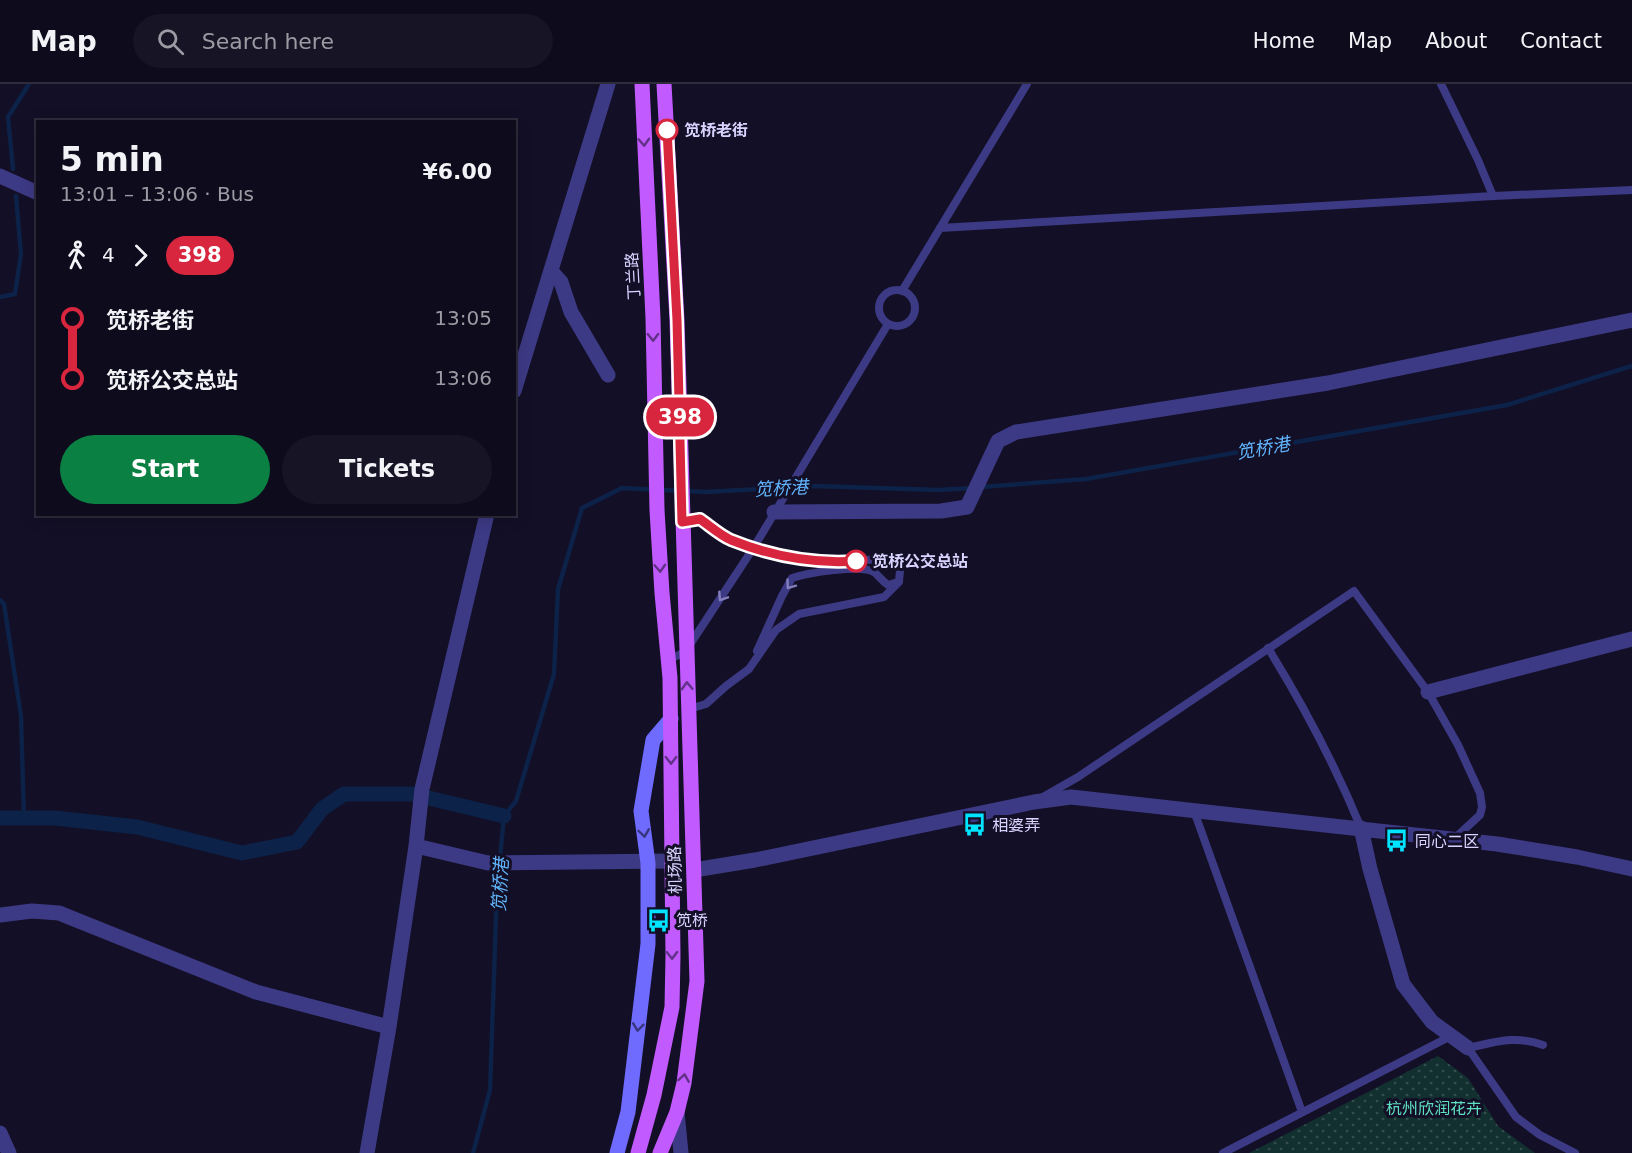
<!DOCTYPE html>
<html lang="en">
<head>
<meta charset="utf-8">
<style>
  :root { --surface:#0e0b1c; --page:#171425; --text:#f1f3f6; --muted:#9b9ba3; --line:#2e2b3b; --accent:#0b8043 }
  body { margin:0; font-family:"DejaVu Sans","Noto Sans SC",sans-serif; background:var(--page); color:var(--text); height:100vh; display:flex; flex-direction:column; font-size:22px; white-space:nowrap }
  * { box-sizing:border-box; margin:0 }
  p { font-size:20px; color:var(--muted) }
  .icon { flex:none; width:33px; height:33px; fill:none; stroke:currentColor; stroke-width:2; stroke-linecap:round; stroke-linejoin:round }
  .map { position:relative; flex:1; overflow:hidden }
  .side { position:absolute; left:36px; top:36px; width:480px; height:396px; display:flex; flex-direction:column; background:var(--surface); border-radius:0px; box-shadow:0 3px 15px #0003,0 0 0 2px var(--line) }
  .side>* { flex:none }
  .badge { padding:0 12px; border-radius:20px; font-size:21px; line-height:39px }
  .map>.badge { position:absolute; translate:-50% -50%; box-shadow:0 0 0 3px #fff }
  .legs { display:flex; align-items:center; gap:9px; height:66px; padding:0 24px; font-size:20px }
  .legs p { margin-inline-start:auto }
  .head { display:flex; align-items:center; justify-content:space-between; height:102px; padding:0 24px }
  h1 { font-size:33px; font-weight:600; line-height:45px }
  .action { display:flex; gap:12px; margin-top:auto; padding:12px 24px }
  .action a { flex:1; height:69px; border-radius:36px; background:var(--accent); color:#fff; font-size:24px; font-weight:600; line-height:69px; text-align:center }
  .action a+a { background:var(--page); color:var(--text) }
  ul { padding:0 24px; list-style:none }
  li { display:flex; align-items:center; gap:21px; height:60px; font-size:22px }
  li i { display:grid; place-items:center; width:9px; height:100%; margin:0 8px; background:currentColor }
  li i::after { content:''; width:15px; height:15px; margin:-8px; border:4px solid; border-radius:50%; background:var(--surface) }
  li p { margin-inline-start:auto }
  li:first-child i { background:linear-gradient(#0000 50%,currentColor 0) }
  li:last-child i { background:linear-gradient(currentColor 50%,#0000 0) }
  header { display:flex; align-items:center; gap:36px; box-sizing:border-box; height:84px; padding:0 30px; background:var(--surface); border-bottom:2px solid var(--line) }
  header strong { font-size:28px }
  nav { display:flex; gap:33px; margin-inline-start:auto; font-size:21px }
  .search { width:420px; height:54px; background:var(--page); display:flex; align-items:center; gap:15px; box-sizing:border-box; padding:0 21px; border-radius:33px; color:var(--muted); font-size:22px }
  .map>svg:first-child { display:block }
  .grass { fill:url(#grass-dots) }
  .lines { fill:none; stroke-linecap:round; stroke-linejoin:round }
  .stream { stroke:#0c2248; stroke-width:4.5 }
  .canal { stroke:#0c2248; stroke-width:15 }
  .lane { stroke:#3d3a85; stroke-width:8 }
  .street { stroke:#3d3a85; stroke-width:15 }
  .secondary { stroke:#6f6bff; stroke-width:15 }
  .primary { stroke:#c25bff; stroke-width:15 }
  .oneway { stroke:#623188 }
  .oneway2 { stroke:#837fbc }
  .oneway3 { stroke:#38347d }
  .line-1-casing { stroke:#fff; stroke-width:14 }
  .line-1 { stroke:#d7263d; stroke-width:9 }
  .stop-1-dot { fill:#fff; stroke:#d7263d; stroke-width:3 }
  .labels { text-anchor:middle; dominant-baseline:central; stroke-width:6; stroke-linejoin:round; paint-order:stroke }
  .stop-label { font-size:16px; font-weight:bold; fill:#d9d4ff; stroke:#130f26; text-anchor:start }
  .street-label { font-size:16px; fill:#d9d4ff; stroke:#130f26 }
  .poi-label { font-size:16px; fill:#d9d4ff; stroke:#130f26; text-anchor:start }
  .park-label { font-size:16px; fill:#5fe0c0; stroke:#130f26 }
  .water-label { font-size:18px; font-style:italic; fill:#62b6ff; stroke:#130f26 }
</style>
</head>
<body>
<header>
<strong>Map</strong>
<div class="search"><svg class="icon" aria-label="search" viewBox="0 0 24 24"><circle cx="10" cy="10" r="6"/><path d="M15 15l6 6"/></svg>Search here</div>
<nav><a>Home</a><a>Map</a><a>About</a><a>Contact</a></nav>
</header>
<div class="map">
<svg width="1632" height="1069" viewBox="0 0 1632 1069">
  <defs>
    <pattern id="grass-dots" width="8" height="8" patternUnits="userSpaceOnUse" patternTransform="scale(1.5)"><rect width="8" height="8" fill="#12302f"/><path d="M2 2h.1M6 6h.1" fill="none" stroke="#344d4e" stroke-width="1.8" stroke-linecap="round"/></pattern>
  </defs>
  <rect width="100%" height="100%" fill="#130f26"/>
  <path class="grass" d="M1438 972 1468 994 1498 1042 1535 1069H1249Z"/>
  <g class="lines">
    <path class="stream" d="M13 85 8 33 29 0
      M0 213 15 210 21 170 16 112
      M981 403 1086 395 1507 321 1632 282
      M0 516 4 520 21 632 24 734
      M473 1069 490 1006 497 804 504 732 516 717 554 590 558 505 582 424 622 404 706 408 815 402 939 406 973 404"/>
    <path class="canal" d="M0 734H55L137 743 242 769 297 758 322 725 344 710H412L504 732"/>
    <path class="lane" d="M1441 0 1478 76 1493 112
      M940 144 1493 112 1632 106
      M879 224a18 18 0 1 1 36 0a18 18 0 1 1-36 0Z
      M902 207 1027 0
      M682 438 700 435 729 455 792 474 828 479 892 474 900 486 899 498 884 513 799 530 776 546 749 585 726 602 706 620 689 625
      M1268 564C1304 622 1335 681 1361 744
      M757 567 782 512 792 494C807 489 861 480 874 488 879 492 882 497 888 501L898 498
      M668 576 685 568 754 463 888 240
      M1043 713 1078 693 1354 507 1428 608 1458 661 1480 709 1482 723 1480 731 1455 754
      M1194 727 1302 1028
      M1543 961C1515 951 1496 958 1468 964L1516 1033 1540 1051 1575 1069
      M1223 1069 1451 952"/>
    <path class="street" d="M0 92 38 109
      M551 187 561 198 571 228 608 291
      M514 307 608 0
      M774 428 941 427 967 423 998 357 1016 348 1328 299 1632 236
      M1428 608 1632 555
      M1361 744 1370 785 1403 900 1432 938 1468 964
      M416 762 488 779 672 777
      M694 786 755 776 1034 718 1071 713 1497 760 1577 773 1632 785
      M0 831 32 827 59 829 256 908 389 943
      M677 1028 681 1069
      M0 1049 9 1069
      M367 1069 389 943 416 762 422 705 487 430"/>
    <path class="secondary" d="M617 1069 628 1028 648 860V779L641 727 653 656 671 635"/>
    <path class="primary" d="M638 1069 654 1011 672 923 673 872 670 594 662 509 657 426 653 234 642 0
      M660 1069 677 1028 684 999 697 897 677 236 664 0"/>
  </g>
  <defs><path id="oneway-chevron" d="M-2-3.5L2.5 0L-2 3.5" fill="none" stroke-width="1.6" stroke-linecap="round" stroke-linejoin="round" transform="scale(1.5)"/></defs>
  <g class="oneway">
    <use href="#oneway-chevron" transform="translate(644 58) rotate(87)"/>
    <use href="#oneway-chevron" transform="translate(653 253) rotate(89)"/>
    <use href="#oneway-chevron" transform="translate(660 484) rotate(87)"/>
    <use href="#oneway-chevron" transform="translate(687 602) rotate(-92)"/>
    <use href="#oneway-chevron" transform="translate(671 676) rotate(90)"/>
    <use href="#oneway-chevron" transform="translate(672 871) rotate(89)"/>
    <use href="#oneway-chevron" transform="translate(684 994) rotate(-81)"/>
  </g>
  <g class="oneway2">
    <use href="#oneway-chevron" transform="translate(790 501) rotate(126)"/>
    <use href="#oneway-chevron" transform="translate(722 513) rotate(123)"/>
  </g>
  <g class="oneway3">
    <use href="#oneway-chevron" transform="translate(644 749) rotate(82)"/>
    <use href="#oneway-chevron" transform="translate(638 943) rotate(97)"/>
  </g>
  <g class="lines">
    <defs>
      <path id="line-1" d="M667 46 677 236 682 438 700 435C710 442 720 451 731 456 771 472 813 480 856 477"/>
    </defs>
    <use href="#line-1" class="line-1-casing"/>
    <use href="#line-1" class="line-1"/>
  </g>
  <defs>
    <symbol id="bus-bare" viewBox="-9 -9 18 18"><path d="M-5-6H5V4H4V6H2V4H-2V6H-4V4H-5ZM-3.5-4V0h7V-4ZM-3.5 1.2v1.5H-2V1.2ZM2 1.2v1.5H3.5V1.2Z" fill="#00e5ff" stroke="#130f26" stroke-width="2.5" paint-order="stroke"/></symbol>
  </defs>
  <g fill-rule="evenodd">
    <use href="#bus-bare" x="958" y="724" width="33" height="33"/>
    <use href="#bus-bare" x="1380" y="740" width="33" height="33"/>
    <use href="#bus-bare" x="642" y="820" width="33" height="33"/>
  </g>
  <g class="stop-1-dot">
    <circle cx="667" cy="46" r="10"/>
    <circle cx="856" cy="477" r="10"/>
  </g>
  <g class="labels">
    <g class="stop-label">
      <text x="684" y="46">笕桥老街</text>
      <text x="872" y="477">笕桥公交总站</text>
    </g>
    <g class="street-label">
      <text transform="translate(633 192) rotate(-93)">丁兰路</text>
      <text transform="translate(675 786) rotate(-91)">机场路</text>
    </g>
    <g class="poi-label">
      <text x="992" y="741">相婆弄</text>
      <text x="1415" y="757">同心二区</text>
      <text x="676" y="836">笕桥</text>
    </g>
    <g class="park-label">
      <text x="1434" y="1024">杭州欣润花卉</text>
    </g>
    <g class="water-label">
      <text transform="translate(1263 364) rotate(-10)">笕桥港</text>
      <text transform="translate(781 404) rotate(-3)">笕桥港</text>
      <text transform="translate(500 801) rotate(-87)">笕桥港</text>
    </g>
  </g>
</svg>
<b class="badge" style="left:680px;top:333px;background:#d7263d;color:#fff">398</b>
<section class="side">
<div class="head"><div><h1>5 min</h1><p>13:01 – 13:06 · Bus</p></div><b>¥6.00</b></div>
<div class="legs"><svg class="icon" aria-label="walk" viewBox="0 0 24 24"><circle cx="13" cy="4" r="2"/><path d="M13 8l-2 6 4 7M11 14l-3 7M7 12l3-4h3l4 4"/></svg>4<svg class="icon" aria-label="forward" viewBox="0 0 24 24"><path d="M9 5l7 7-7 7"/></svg><b class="badge" style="background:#d7263d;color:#fff">398</b></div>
<ul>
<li><i style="color:#d7263d"></i><b>笕桥老街</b><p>13:05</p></li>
<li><i style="color:#d7263d"></i><b>笕桥公交总站</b><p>13:06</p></li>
</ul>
<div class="action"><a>Start</a><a>Tickets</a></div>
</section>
</div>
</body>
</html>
